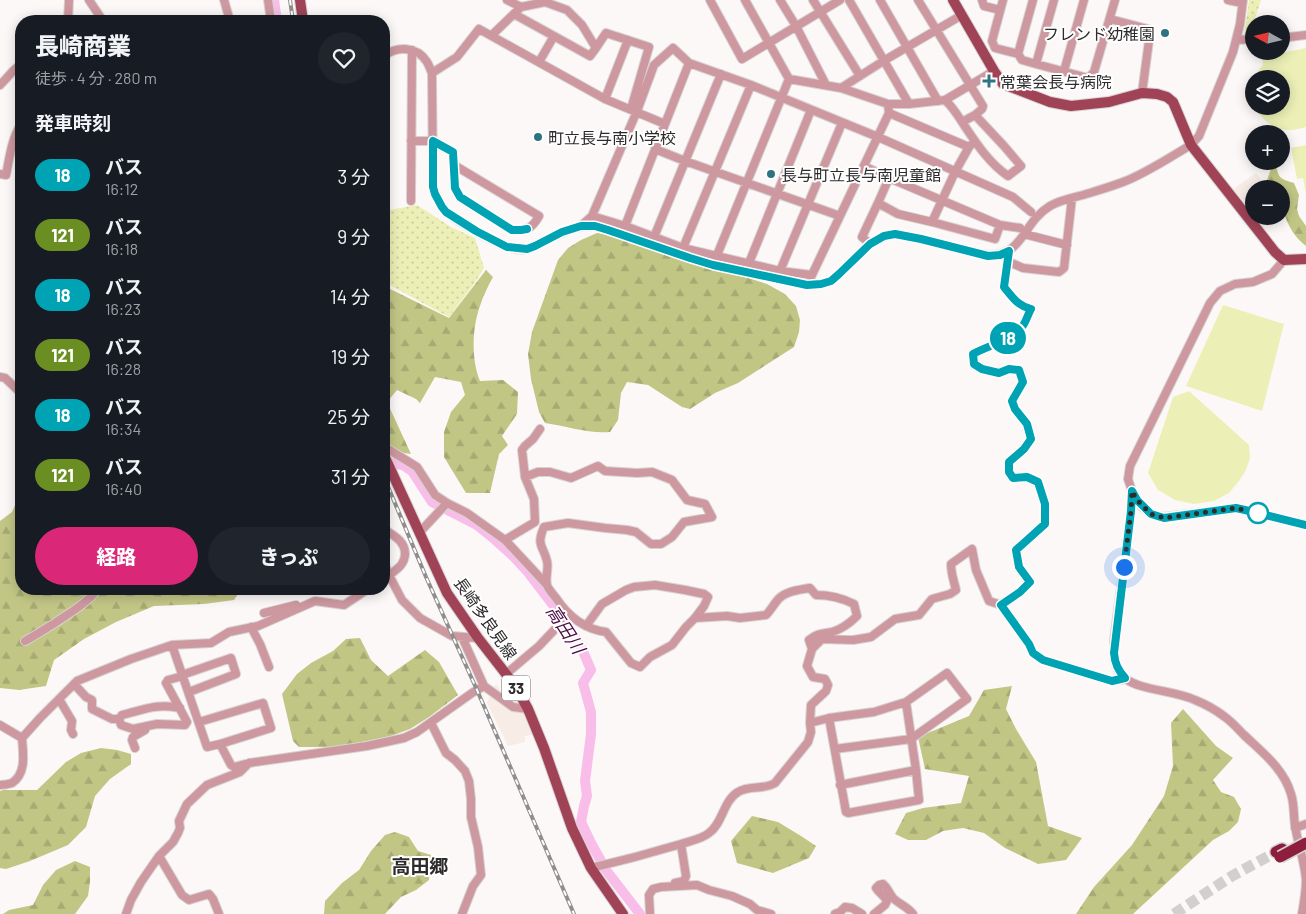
<!DOCTYPE html>
<html lang="ja">
<head>
<meta charset="utf-8">
<style>
  :root { --surface:#171b24; --page:#20242c; --text:#f1f3f6; --muted:#9ea1a6; --accent:#db2777 }
  body { margin:0; font-family:Barlow,"Noto Sans JP",sans-serif; background:var(--page); color:var(--text); height:100vh; display:flex; flex-direction:column; font-size:19px; white-space:nowrap }
  * { box-sizing:border-box; margin:0 }
  p { font-size:16px; color:var(--muted) }
  .icon { flex:none; width:28px; height:28px; fill:none; stroke:currentColor; stroke-width:2; stroke-linecap:round; stroke-linejoin:round }
  .map { position:relative; flex:1; overflow:hidden }
  .side { position:absolute; left:15px; top:15px; width:375px; height:580px; display:flex; flex-direction:column; background:var(--surface); border-radius:20px; box-shadow:0 2px 12px #0003 }
  .side>* { flex:none }
  .badge { padding:0 10px; border-radius:16px; font-size:18px; line-height:32px }
  .needle { width:32px; rotate:278deg }
  .tools { position:absolute; left:1245px; top:15px; display:grid; gap:10px }
  .tools a { display:grid; place-items:center; width:45px; height:45px; border-radius:50%; background:var(--surface); box-shadow:0 2px 12px #0003; font-size:25px }
  .you { position:absolute; width:25px; height:25px; margin:-12px; border:4px solid #fff; border-radius:50%; background:#1a73e8; box-shadow:0 0 0 8px #1a73e833 }
  .map>.badge { position:absolute; translate:-50% -50%; box-shadow:0 0 0 2px #fff }
  h2 { padding:0 20px; font-size:19px; line-height:45px }
  .round { display:grid; place-items:center; flex:none; width:52px; height:52px; border-radius:26px; background:var(--page) }
  .overview { display:flex; align-items:center; justify-content:space-between; height:85px; padding:0 20px }
  h1 { font-size:24px; font-weight:800; line-height:38px }
  .cta { display:flex; gap:10px; margin-top:auto; padding:10px 20px }
  .cta a { flex:1; height:58px; border-radius:30px; background:var(--accent); color:#fff; font-size:20px; font-weight:800; line-height:58px; text-align:center }
  .cta a+a { background:var(--page); color:var(--text) }
  ul { padding:0; list-style:none }
  li { display:flex; align-items:center; gap:15px; height:60px; padding:0 20px }
  li div { flex:1 }
  li b { display:block; font-size:19px }
  li em { font-style:normal }
  li .badge { min-width:55px; font-weight:700; text-align:center }
  .map>svg:first-child { display:block }
  .built { fill:#f8ece7 }
  .grass { fill:url(#grass-dots) }
  .forest { fill:url(#forest-firs) }
  .garden { fill:#ecf0b6 }
  .lines { fill:none; stroke-linecap:round; stroke-linejoin:round }
  .river { stroke:#f8bee9; stroke-width:10 }
  .highway-tunnel { stroke:#d3cfce; stroke-width:11; stroke-dasharray:11 5.5; stroke-linecap:butt }
  .minor-casing { stroke:#d7d3d2; stroke-width:10 }
  .major-casing { stroke:#d7d3d2; stroke-width:12 }
  .highway-casing { stroke:#d7d3d2; stroke-width:14 }
  .minor { stroke:#ce98a0; stroke-width:8 }
  .major { stroke:#a04357; stroke-width:10 }
  .highway { stroke:#8d1e3e; stroke-width:11 }
  .rail-casing { stroke:#908d8d; stroke-width:4 }
  .rail { stroke:#fff; stroke-width:2; stroke-dasharray:5.5; stroke-linecap:butt }
  .highway-bridge-casing { stroke:#d7d3d2; stroke-width:14; stroke-linecap:butt }
  .highway-bridge { stroke:#8d1e3e; stroke-width:11 }
  .line-casing { stroke:#fff; stroke-width:11 }
  .line { stroke:#00a3b4; stroke-width:8 }
  .walk { stroke:#2d2b2b; stroke-width:5; stroke-dasharray:0 9 }
  .poi-dot { fill:#2e7381; stroke:#fff; stroke-width:2 }
  .stop-dot { fill:#fff; stroke:#00a3b4; stroke-width:2.5 }
  .labels { text-anchor:middle; dominant-baseline:central; stroke-width:4; stroke-linejoin:round; paint-order:stroke }
  .shield { fill:#fff; stroke:#6c6b6b; stroke-width:1 }
  .shield-label { font-size:15px; font-weight:bold; fill:#2d2b2b }
  .poi-label { font-size:16px; fill:#2d2b2b; stroke:#fff; text-anchor:start }
  .street-label { font-size:16px; fill:#2d2b2b; stroke:#fff }
  .water-label { font-size:18px; font-style:italic; fill:#4c0a42; stroke:#fff }
  .quarter-label { font-size:19px; font-weight:bold; fill:#2d2b2b; stroke:#fff }
</style>
</head>
<body>
<div class="map">
<svg width="1306" height="914" viewBox="0 0 1306 914">
  <defs>
    <pattern id="grass-dots" width="8" height="8" patternUnits="userSpaceOnUse" patternTransform="scale(1.25)"><rect width="8" height="8" fill="#ecf0b6"/><path d="M2 2h.1M6 6h.1" fill="none" stroke="#cbce9d" stroke-width="1.8" stroke-linecap="round"/></pattern>
    <pattern id="forest-firs" width="22" height="20" patternUnits="userSpaceOnUse" patternTransform="scale(1.25)"><rect width="22" height="20" fill="#c2c685"/><path d="M5 1l3.5 6h-7zM16 11l3.5 6h-7z" fill="#a7aa73"/></pattern>
  </defs>
  <rect width="100%" height="100%" fill="#fcf8f7"/>
  <path class="built" d="M1256 173 1269 189H1254V213L1233 189Z
    M497 684 502 694 508 689 518 702 533 734 525 736V742L508 746 487 703 493 687Z"/>
  <path class="grass" d="M1249 0H1261L1249 37 1244 36Z
    M417 205 451 227 475 238 484 268 474 284 449 317 384 282V211Z"/>
  <path class="forest" d="M1272 166H1276C1279 179 1281 179 1294 183L1299 195 1297 209 1299 216 1306 226V246C1288 232 1281 211 1281 189H1274L1267 180Z
    M597 233 620 235 695 255 723 272 745 277 767 284 785 294 796 306 800 320 799 332 794 347 738 383 715 393 690 409 682 407 648 385 627 382 621 393 618 420 610 432C589 434 566 426 545 423L539 412 531 379 528 354 532 332 558 260 568 248 581 240Z
    M486 270 493 277C488 286 483 296 480 306 472 328 471 359 480 381L503 380 518 392 517 414 502 436 508 445 499 454 490 493H466L444 457V432L451 412 465 395 461 382 435 377 420 403 416 399 397 390 387 402 411 454 404 453 387 444 384 436V286L449 318Z
    M21 492V589H241L234 600 204 604 154 606 116 622 84 639 54 660 46 686 19 690 0 688V521L12 512Z
    M360 638 371 660 388 676 425 650 439 662 458 695 429 717 410 729 391 736 338 747H299L293 741 282 694 297 674 311 663 333 651 346 639Z
    M1012 686 1006 709 1016 729 1036 762 1048 826 1082 838 1066 860 1038 864 1005 848 984 833 963 828 943 831 926 840H908L895 834 906 813 923 808 961 803 969 776 925 769 918 737 969 716 984 690Z
    M1183 709 1216 746 1233 758 1213 780 1221 792 1234 797 1241 809 1238 822 1229 831 1213 840 1133 914H1076L1094 887 1132 845 1164 796 1173 766 1171 723Z
    M101 748 117 750 131 754V764L110 779 95 796 86 827 68 845 30 861 6 869 0 868V791L3 790H37L66 762 81 753Z
    M752 816 778 822 801 836 816 846 809 858 773 873 737 863 731 841Z
    M395 832 409 837 418 851 431 855 429 880 416 890 401 897 385 914H324L325 901 342 883 359 870 371 851 385 835Z
    M75 861 90 867V882L88 896 75 914H3L9 910 33 905 43 885 56 870Z"/>
  <path class="garden" d="M1306 48V127C1301 128 1295 130 1290 130 1274 131 1261 119 1254 106H1281V79H1254V106C1249 90 1252 77 1263 65L1262 57Z
    M1306 145V194L1303 178 1297 179 1291 148Z
    M1223 305 1284 324 1262 411 1186 386Z
    M1189 391 1249 445 1250 458 1246 470 1239 481 1229 493 1214 501 1194 504 1175 500 1158 490 1148 473 1173 397Z"/>
  <g class="lines">
    <path class="river" d="M274 0 277 21
      M384 462 403 465 412 471 432 502 477 525 492 537 514 557 527 571 569 626 582 649 591 670 583 683 591 712V734L585 781 587 796 584 806 581 822 591 843 606 870 640 914"/>
    <path class="highway-tunnel" d="M1174 914 1232 876 1276 852"/>
    <defs>
      <path id="minor" d="M89 0 103 21
        M224 0 230 21
        M268 0 271 21
        M507 0 521 7
        M710 0 742 59 840 0
        M745 0 789 79
        M780 0 796 26 826 85
        M813 0 860 76
        M849 0 909 104
        M880 0 938 101
        M918 0 983 106 982 109 975 115
        M982 0 984 6 1000 10
        M1003 0 992 41 995 48 1018 54 1022 60 1036 64 1088 78 1094 72 1115 0
        M1228 0 1242 3
        M514 14 590 56 596 48
        M1110 19 1148 29 1150 33 1142 93
        M68 21 69 0
        M492 35 521 7 545 2 567 10 582 25 596 48 606 33 649 47 631 109
        M1281 38 1306 35
        M1237 40 1254 39
        M1018 54 1033 0
        M384 56C397 46 417 46 427 62 429 65 430 69 432 73L433 187C436 195 439 205 445 211 454 220 496 244 508 247 514 249 521 250 527 249 533 248 539 244 545 241 565 232 571 226 595 226L713 265 807 285 821 284 831 281 839 274 870 244 884 236 895 234 921 239 979 254C1024 262 1020 224 1050 206 1060 200 1072 198 1083 195 1096 191 1110 187 1123 182 1145 174 1170 157 1191 145L1199 136 1233 52 1240 24 1243 0
        M539 62 554 36
        M1036 64 1054 0
        M1064 71 1084 0
        M432 73 457 57 479 29 605 99 665 124
        M0 85 14 70 21 64
        M841 88 885 60 962 15
        M605 99 628 40
        M945 100C953 107 958 116 964 125 976 143 989 163 1008 176L1021 166 1004 146 975 115 962 122
        M889 113 969 147 975 141
        M411 141H433L453 152 455 188 460 197 512 230C526 231 532 229 539 216L454 165
        M655 149 685 161 840 216
        M864 166 889 178 1000 225 1020 228
        M0 174 6 175C9 160 12 137 21 125
        M889 178 878 203 898 214 932 222 995 239 1000 225
        M411 201 412 50
        M592 216 625 226 683 248 780 271 812 275
        M932 222 955 172 969 147
        M581 226 592 216 637 111 654 65 673 48 689 63 751 85 878 137 1013 197 1031 212
        M625 226 689 63
        M1024 234 1067 245
        M654 237 721 74
        M870 244 862 237 878 203
        M683 248 751 85
        M1284 260 1272 274 1253 282 1235 284 1220 291 1210 303 1130 466 1128 479 1132 491 1141 506 1151 514 1164 517 1236 508 1245 510 1306 525
        M1007 261 1023 268 1059 272 1064 268 1072 198
        M749 263 811 110
        M713 265 789 79 841 88 888 104H909L945 100 994 71
        M780 271 842 123
        M810 279 889 113 888 104
        M0 377 5 378 21 393
        M384 449H388L417 467 435 495 447 503 467 513 505 540 547 585
        M525 477 538 472H550L571 478 598 466 605 471 637 473 652 472 672 480 687 500 705 504 712 517 684 522 672 537 661 544H651L636 532 627 530 605 528 568 523 544 527C536 546 543 545 547 561 549 568 545 577 547 585 548 589 553 594 556 598 568 616 583 629 606 632L631 663 640 667 650 657 672 645 686 627 695 618 704 606 708 597 704 594 685 590 655 585 634 587 626 590 602 604 586 626
        M1132 491 1131 511 1114 641C1114 655 1113 670 1126 679 1140 690 1176 691 1195 700 1205 704 1216 710 1225 717 1232 722 1238 729 1244 735 1262 752 1284 769 1291 794 1295 806 1293 819 1296 831 1299 847 1305 864 1306 880 1306 891 1304 903 1302 914
        M384 529C389 533 396 536 400 541 408 550 406 562 397 569 393 573 388 575 384 578
        M419 533 447 503
        M505 540 535 522 534 499 525 477 522 450 525 446 533 439 540 429
        M384 563 389 575 402 600 420 618 452 636 478 638
        M1001 605 1020 592 1029 582 1019 567 1016 550 1045 524V504L1038 483 1027 477 1013 478 1009 472V462L1024 449 1031 439 1027 425 1015 409 1012 401 1023 381 1019 370 1009 369 999 373 982 369 975 364 973 354C987 346 1012 340 1022 327 1026 322 1028 314 1031 309 1017 305 1013 298 1004 287L1009 251
        M264 613 296 605
        M251 627 260 644 269 667
        M462 637 484 686 513 707 528 709
        M25 641C36 635 45 629 55 623 71 612 86 604 98 589
        M172 645 207 747 220 744 231 765 234 767 249 763 367 746 404 738 417 732 472 693 484 686
        M812 649 822 639 853 640 871 637 895 619 919 615 932 599 950 594 956 590C954 581 951 574 951 564L972 549 976 570 989 601 1001 605 1029 644 1033 653 1043 660 1112 681 1125 679
        M506 674 539 646 558 626 571 617
        M182 675 231 658 236 674 189 692
        M74 684 86 697 92 700V709L112 719H119
        M59 699 72 721 71 730 73 734
        M180 708C157 703 143 710 122 715L119 719 121 725 133 729 157 724 185 725 187 722 166 683 168 680 183 676
        M829 718 846 812 848 813 919 800 916 770 906 702
        M199 722 263 703 271 728 220 744
        M431 723 446 753 455 760 465 771 469 781 471 799V817L478 847 481 875 473 886 462 914
        M810 723 829 718 874 712 906 702 947 673 967 699 911 739 835 749
        M0 725 22 738
        M135 748 132 740 133 737 145 730
        M0 785C3 785 9 784 12 783 27 773 23 753 22 738L40 718 77 681 131 659 172 645 211 643 229 632 258 626 315 601 344 605 368 589
        M840 785 916 770
        M1295 828 1306 824
        M159 856 182 895 189 900 209 894 213 899 219 914
        M591 868C621 861 651 853 681 844 690 841 702 839 709 833 723 823 723 801 738 792 749 785 764 790 775 783L808 742 811 732 810 723 811 705 826 691 828 685 825 679 813 677 807 666 812 649 809 640C818 633 821 634 832 632 842 629 850 623 857 616L854 604C842 598 830 595 816 595L810 588C799 590 783 591 776 602 773 606 770 611 766 615L740 618 727 616 695 618
        M675 883 684 881 686 876 681 844
        M126 914 131 900 141 882 159 856 173 842 178 833 180 828 179 821 187 804 207 785 240 772 249 763
        M650 914 649 895 653 889 661 887 697 885 709 890 732 896 750 904 757 910 771 914
        M835 914 840 912 845 907 852 908 862 914
        M874 914 885 905 887 901C884 895 879 893 876 888L879 885 883 884C888 888 889 893 893 898 899 904 908 907 913 914"/>
      <path id="major" d="M300 0 303 21
        M953 0 994 71 1003 84 1050 102 1071 106 1109 102 1142 93 1157 94 1167 97 1173 102 1176 109 1191 145 1275 252 1284 260 1306 259
        M384 455 447 593 478 638 506 674 517 689 528 709 544 748 572 828 591 868 623 914"/>
      <path id="highway" d="M1276 852 1282 849"/>
    </defs>
    <use href="#minor" class="minor-casing"/>
    <use href="#major" class="major-casing"/>
    <use href="#highway" class="highway-casing"/>
    <use href="#minor" class="minor"/>
    <use href="#major" class="major"/>
    <use href="#highway" class="highway"/>
    <defs>
      <path id="rail" d="M290 0 293 21
        M384 477 426 577 477 690 574 914"/>
    </defs>
    <use href="#rail" class="rail-casing"/>
    <use href="#rail" class="rail"/>
    <defs>
      <path id="highway-bridge" d="M1280 857 1306 843"/>
    </defs>
    <use href="#highway-bridge" class="highway-bridge-casing"/>
    <use href="#highway-bridge" class="highway-bridge"/>
  </g>
  <g class="lines">
    <defs>
      <path id="line" d="M527 229 521 230H512L460 197 455 188 453 152 433 141V187L435 194 442 207 446 212 476 231 507 247 527 249 535 246 562 232 581 226H595L608 230 690 258 713 265 807 285 821 284 831 281 839 274 870 244 884 236 895 234 921 239 988 256 1000 255 1009 251 1004 287C1013 298 1017 305 1031 309 1028 314 1026 322 1022 327 1012 340 987 346 973 354L974 364 982 369 999 373 1009 369 1019 370 1023 382 1012 401 1015 409 1027 424 1031 439 1024 449 1009 462V472L1013 478 1027 477 1038 482 1045 504V524L1016 550 1019 567 1030 582 1020 592 1001 605 1029 644 1033 653 1043 660 1112 681 1125 678C1118 670 1115 664 1114 653L1131 511 1132 491 1137 500 1151 514 1164 518 1236 508 1245 510 1306 525"/>
    </defs>
    <use href="#line" class="line-casing"/>
    <use href="#line" class="line"/>
    <path class="walk" d="M1124 567 1131 511 1132 491 1137 500 1151 514 1164 518 1236 508 1264 515 1258 513"/>
  </g>
  <g class="poi-dot">
    <circle cx="1165" cy="33" r="5"/>
    <path d="M986.5 73.5h5v5h5v5h-5v5h-5v-5h-5v-5h5z"/>
    <circle cx="538" cy="137" r="5"/>
    <circle cx="771" cy="174" r="5"/>
  </g>
  <circle class="stop-dot" cx="1258" cy="513" r="10"/>
  <g class="labels">
    <rect class="shield" x="502" y="675.5" width="28" height="25" rx="4"/>
    <g class="shield-label">
      <text x="516" y="688">33</text>
    </g>
    <g class="poi-label">
      <text x="1155" y="33" text-anchor="end">フレンド幼稚園</text>
      <text x="1000" y="81">常葉会長与病院</text>
      <text x="548" y="137">町立長与南小学校</text>
      <text x="781" y="174">長与町立長与南児童館</text>
    </g>
    <g class="street-label">
      <text transform="translate(486 618) rotate(55)">長崎多良見線</text>
    </g>
    <g class="water-label">
      <text transform="translate(566 629) rotate(57)">高田川</text>
    </g>
    <g class="quarter-label">
      <text x="420" y="865">高田郷</text>
    </g>
  </g>
</svg>
<div class="tools">
<a><svg class="needle" viewBox="-14 -14 28 28"><path d="M0-13l5 13h-10z" fill="#e53935"/><path d="M0 13l5-13h-10z" fill="#9ea1a6"/></svg></a>
<a><svg class="icon" aria-label="layers" viewBox="0 0 24 24"><path d="M12 4l9 5-9 5-9-5zM3 14l9 5 9-5"/></svg></a>
<a>+</a>
<a>−</a>
</div>
<div class="you" style="left:1124px;top:567px"></div>
<b class="badge" style="left:1008px;top:338px;background:#00a3b4;color:#fff">18</b>
<section class="side">
<div class="overview"><div><h1>長崎商業</h1><p>徒歩 · 4 分 · 280 m</p></div><a class="round"><svg class="icon" aria-label="heart" viewBox="0 0 24 24"><path d="M12 20l-8-8c-3-5 5-10 8-4 3-6 11-1 8 4z"/></svg></a></div>
<h2>発車時刻</h2>
<ul>
<li><span class="badge" style="background:#00a3b4;color:#fff">18</span><div><b>バス</b><p>16:12</p></div><em>3 分</em></li>
<li><span class="badge" style="background:#6b8e23;color:#fff">121</span><div><b>バス</b><p>16:18</p></div><em>9 分</em></li>
<li><span class="badge" style="background:#00a3b4;color:#fff">18</span><div><b>バス</b><p>16:23</p></div><em>14 分</em></li>
<li><span class="badge" style="background:#6b8e23;color:#fff">121</span><div><b>バス</b><p>16:28</p></div><em>19 分</em></li>
<li><span class="badge" style="background:#00a3b4;color:#fff">18</span><div><b>バス</b><p>16:34</p></div><em>25 分</em></li>
<li><span class="badge" style="background:#6b8e23;color:#fff">121</span><div><b>バス</b><p>16:40</p></div><em>31 分</em></li>
</ul>
<div class="cta"><a>経路</a><a>きっぷ</a></div>
</section>
</div>
</body>
</html>
